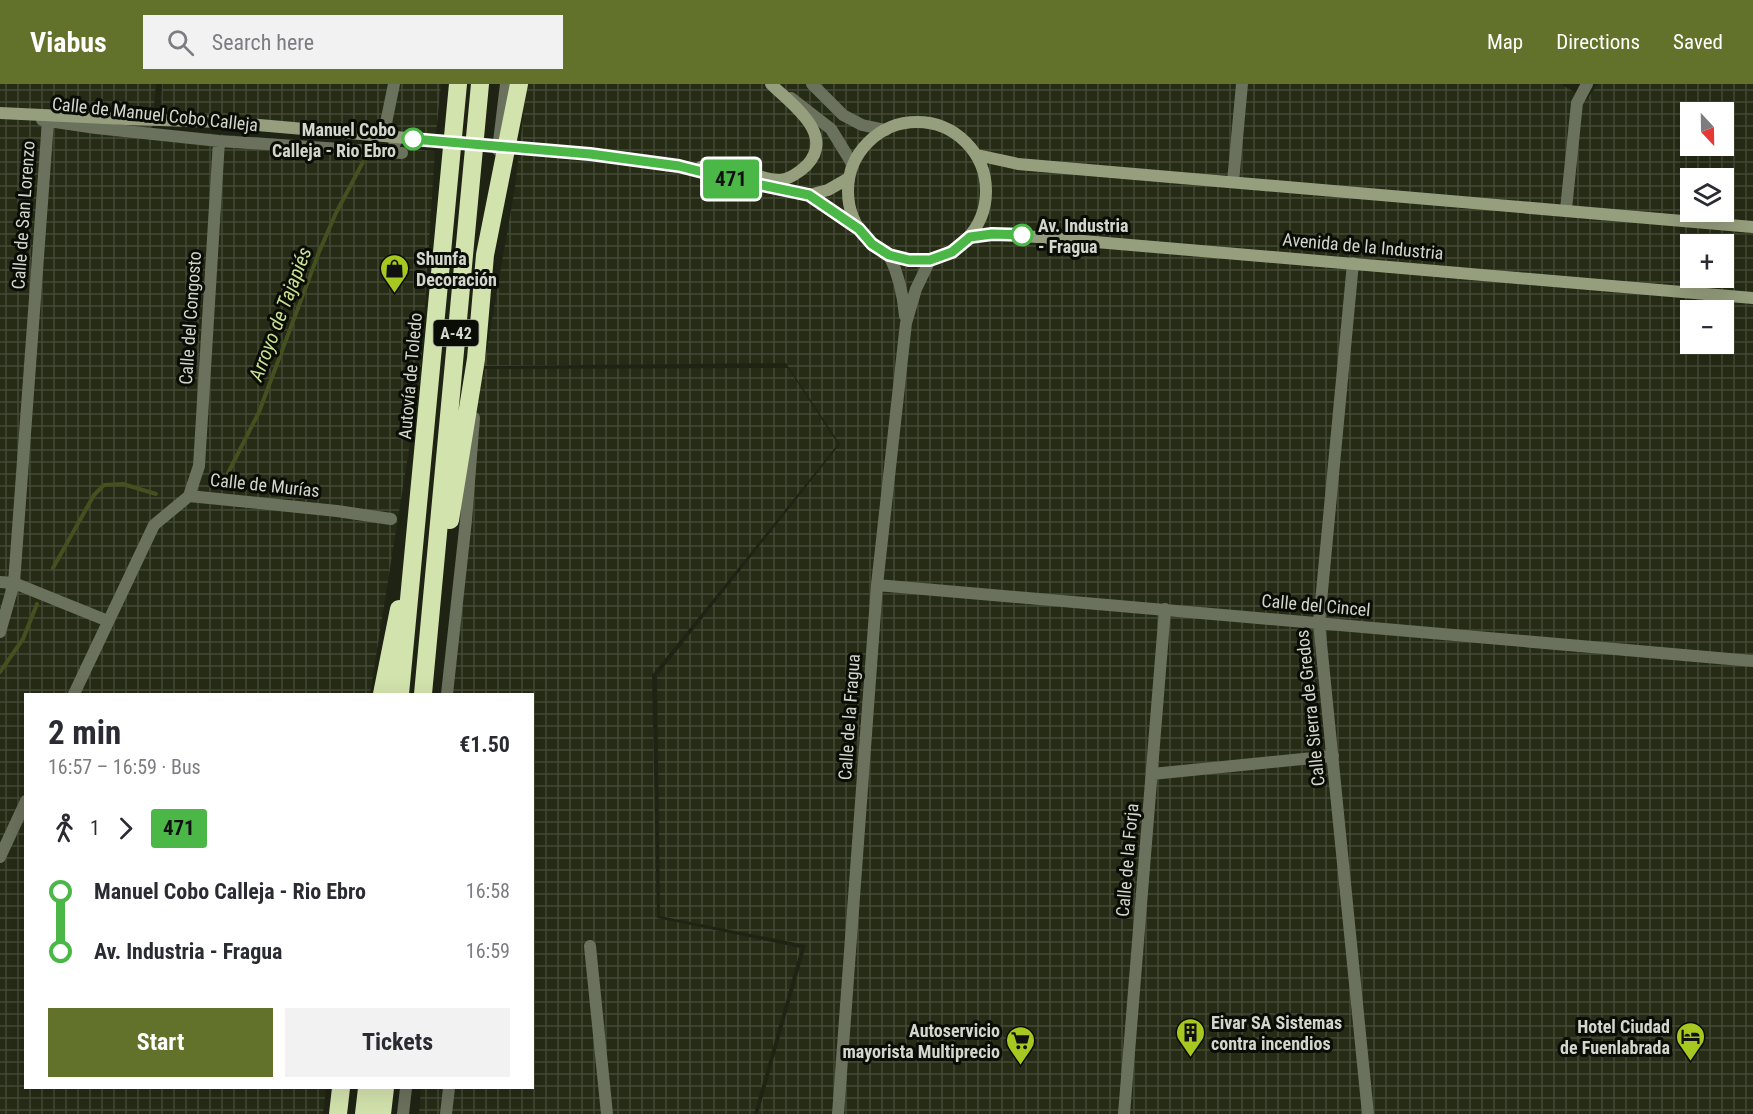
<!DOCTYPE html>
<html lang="en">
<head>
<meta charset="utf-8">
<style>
  :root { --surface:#fff; --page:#f2f2f3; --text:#2b2b33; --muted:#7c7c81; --accent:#62722a }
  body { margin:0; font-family:"Roboto Condensed",sans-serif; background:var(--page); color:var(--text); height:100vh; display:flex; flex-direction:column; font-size:22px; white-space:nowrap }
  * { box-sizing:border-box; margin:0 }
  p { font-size:20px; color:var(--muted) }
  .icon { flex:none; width:33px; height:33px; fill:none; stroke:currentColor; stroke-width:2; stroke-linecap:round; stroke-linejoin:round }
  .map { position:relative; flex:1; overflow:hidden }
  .drawer { position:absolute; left:24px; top:609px; width:510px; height:396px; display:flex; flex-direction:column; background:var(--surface); border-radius:0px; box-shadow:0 6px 24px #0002 }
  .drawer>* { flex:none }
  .badge { padding:0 12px; border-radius:4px; font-size:21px; line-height:39px }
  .needle { width:39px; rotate:158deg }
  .fabs { position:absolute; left:1680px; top:18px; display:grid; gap:12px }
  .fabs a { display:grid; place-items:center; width:54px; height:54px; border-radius:0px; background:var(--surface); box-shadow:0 6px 24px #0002; font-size:30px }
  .map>.badge { position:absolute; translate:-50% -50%; box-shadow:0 0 0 3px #fff }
  .legs { display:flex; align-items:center; gap:9px; height:66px; padding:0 24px; font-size:20px }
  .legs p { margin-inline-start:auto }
  .summary { display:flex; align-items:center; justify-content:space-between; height:102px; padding:0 24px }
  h1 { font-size:33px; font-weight:700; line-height:45px }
  .primary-button { display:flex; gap:12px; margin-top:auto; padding:12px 24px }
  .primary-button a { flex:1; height:69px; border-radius:0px; background:var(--accent); color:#fff; font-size:24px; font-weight:700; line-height:69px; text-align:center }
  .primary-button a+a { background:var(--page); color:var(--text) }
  ul { padding:0 24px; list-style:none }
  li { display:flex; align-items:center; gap:21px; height:60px; font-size:22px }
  li i { display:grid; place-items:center; width:9px; height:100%; margin:0 8px; background:currentColor }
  li i::after { content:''; width:15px; height:15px; margin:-8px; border:4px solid; border-radius:50%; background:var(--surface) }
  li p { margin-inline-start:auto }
  li:first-child i { background:linear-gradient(#0000 50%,currentColor 0) }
  li:last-child i { background:linear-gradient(currentColor 50%,#0000 0) }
  header { display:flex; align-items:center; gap:36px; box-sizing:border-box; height:84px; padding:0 30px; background:var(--accent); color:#fff }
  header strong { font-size:28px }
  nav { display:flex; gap:33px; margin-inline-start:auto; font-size:21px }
  .search { width:420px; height:54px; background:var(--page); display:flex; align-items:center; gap:15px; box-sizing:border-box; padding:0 21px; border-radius:0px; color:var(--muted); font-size:22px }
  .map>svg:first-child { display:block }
  .industrial { fill:url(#industrial-grid); fill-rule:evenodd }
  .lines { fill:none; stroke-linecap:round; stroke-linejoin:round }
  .stream { stroke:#44501f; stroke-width:4 }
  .street { stroke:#6a715c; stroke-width:12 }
  .secondary { stroke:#959f7d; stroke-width:12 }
  .highway { stroke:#d3e3ad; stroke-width:18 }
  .secondary-bridge { stroke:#959f7d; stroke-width:12 }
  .line-1-casing { stroke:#fff; stroke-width:14 }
  .line-1 { stroke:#4ab747; stroke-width:9 }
  .stop-1-dot { fill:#fff; stroke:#4ab747; stroke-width:3 }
  .labels { text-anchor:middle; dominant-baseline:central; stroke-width:6; stroke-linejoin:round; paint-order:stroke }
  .shield { fill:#0a0c06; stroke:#979991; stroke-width:1.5 }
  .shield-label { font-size:16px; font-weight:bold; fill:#d3d6cc }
  .street-label { font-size:18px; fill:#d3d6cc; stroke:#0a0c06 }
  .stop-label { font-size:18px; font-weight:bold; fill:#d3d6cc; stroke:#0a0c06; text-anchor:end }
  .poi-label { font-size:18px; font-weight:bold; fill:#d3d6cc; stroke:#0a0c06; text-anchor:start }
  .water-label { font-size:20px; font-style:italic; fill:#c9df92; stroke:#0a0c06 }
</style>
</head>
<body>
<header>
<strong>Viabus</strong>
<div class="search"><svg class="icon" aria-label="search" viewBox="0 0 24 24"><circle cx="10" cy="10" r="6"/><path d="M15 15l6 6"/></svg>Search here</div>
<nav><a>Map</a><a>Directions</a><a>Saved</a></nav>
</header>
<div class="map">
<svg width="1753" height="1030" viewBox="0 0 1753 1030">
  <defs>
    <pattern id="industrial-grid" width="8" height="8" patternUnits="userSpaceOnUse" patternTransform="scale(1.5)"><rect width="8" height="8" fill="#252b15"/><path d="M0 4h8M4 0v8" fill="none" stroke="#444936"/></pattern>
  </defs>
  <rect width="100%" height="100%" fill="#1f2314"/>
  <path class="industrial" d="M0 0H156L152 45 435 67 420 296 370 610H26V1004H326L323 1030H0Z
    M162 0H441L436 50 161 28Z
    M527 0H1560L1587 15 1598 0H1753V1030H758L806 861 660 832 657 592 840 360 786 279 484 282 515 103ZM1690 28H1724V62H1690ZM1690 94H1724V128H1690ZM1690 160H1724V194H1690ZM1690 226H1724V260H1690Z
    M788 284 838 360 652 591 657 834 801 864 754 1030H419L421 1004H532V610H451L472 328 485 285Z"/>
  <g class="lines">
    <path class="stream" d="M226 393 259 328 319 168 336 129 363 78
      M53 484 94 411 104 401 123 400 156 410
      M0 588 23 555 37 520"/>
    <path class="street" d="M394 0 386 39 395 59
      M812 0 843 31 862 41 886 46
      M791 14 831 45 853 81
      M42 36 96 44 219 57 402 69
      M498 66 506 0
      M1233 98 1242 0
      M1566 125 1577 19 1587 0
      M889 171C899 191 903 209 905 232
      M1353 179 1319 539 1368 1030
      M189 412 199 382 219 57
      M0 498 14 499 108 537
      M877 501 1753 577
      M0 548 14 499 48 37
      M74 610 154 441 189 412 337 427 391 435
      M447 610 466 436 474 334
      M1152 690 1333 672
      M0 773 26 717
      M590 862 607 1030
      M403 1030 406 1004
      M446 1030 449 1004
      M838 1030 877 501 906 239 916 205 930 176
      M1124 1030 1165 525"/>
    <path class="secondary" d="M0 29 127 35
      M848 107a69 69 0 1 1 138 0a69 69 0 1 1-138 0Z
      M590 70 679 82 714 91 809 111 856 144
      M977 71 1018 80 1753 143
      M701 83C711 83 720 83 729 84 744 86 764 96 779 96 788 96 800 88 807 81 836 50 791 20 771 0
      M809 111 828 106 849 94
      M970 153 992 150 1014 151 1753 214"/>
    <path class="highway" d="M450 436 476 275 485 171 519 0
      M382 610 399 525
      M400 610 458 0
      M423 610 480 0
      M338 1030 341 1004
      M364 1030 367 1004
      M382 1030 385 1004"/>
    <path class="secondary-bridge" d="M127 35 224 38 590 70"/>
  </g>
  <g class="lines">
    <defs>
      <path id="line-1" d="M413 55 590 70 679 82 714 91 809 111 859 145 872 160 889 171 909 176H930L952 168 970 153 992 150 1022 151"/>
    </defs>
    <use href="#line-1" class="line-1-casing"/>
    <use href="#line-1" class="line-1"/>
  </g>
  <defs>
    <symbol id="shop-pin" viewBox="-11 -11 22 30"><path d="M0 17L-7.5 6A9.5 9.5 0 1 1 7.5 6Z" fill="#a6c820" stroke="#0a0c06"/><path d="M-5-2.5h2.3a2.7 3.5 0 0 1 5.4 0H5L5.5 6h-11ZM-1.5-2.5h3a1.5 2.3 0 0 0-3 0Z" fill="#111"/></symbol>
    <symbol id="building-pin" viewBox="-11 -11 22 30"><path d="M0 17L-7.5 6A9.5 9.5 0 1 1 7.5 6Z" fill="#a6c820" stroke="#0a0c06"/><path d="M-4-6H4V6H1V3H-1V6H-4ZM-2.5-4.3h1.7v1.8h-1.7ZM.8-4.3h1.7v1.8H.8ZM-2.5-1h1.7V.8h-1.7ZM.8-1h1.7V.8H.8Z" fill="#111"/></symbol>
    <symbol id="hotel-pin" viewBox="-11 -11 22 30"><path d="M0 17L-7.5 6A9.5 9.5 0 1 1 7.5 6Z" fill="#a6c820" stroke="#0a0c06"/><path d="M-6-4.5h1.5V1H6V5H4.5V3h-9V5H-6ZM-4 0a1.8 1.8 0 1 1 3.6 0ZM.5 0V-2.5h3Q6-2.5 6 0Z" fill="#111"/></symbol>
    <symbol id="supermarket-pin" viewBox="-11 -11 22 30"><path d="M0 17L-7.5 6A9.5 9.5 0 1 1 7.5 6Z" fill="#a6c820" stroke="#0a0c06"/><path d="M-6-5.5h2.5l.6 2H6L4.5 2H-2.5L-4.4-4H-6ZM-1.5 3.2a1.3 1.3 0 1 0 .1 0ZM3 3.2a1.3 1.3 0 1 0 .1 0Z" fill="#111"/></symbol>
  </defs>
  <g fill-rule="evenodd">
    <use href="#shop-pin" x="378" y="168" width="33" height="45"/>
    <use href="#building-pin" x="1174" y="932" width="33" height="45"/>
    <use href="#hotel-pin" x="1674" y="936" width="33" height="45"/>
    <use href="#supermarket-pin" x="1004" y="940" width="33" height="45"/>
  </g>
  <g class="stop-1-dot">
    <circle cx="413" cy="55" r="10"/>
    <circle cx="1022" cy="151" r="10"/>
  </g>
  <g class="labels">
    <rect class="shield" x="433.5" y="236" width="45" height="26" rx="4.5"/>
    <g class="shield-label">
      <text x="456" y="249">A-42</text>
    </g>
    <g class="street-label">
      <text transform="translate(155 30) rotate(6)">Calle de Manuel Cobo Calleja</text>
      <text transform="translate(23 131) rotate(-86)">Calle de San Lorenzo</text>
      <text transform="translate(1363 162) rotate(5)">Avenida de la Industria</text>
      <text transform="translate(190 234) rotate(-86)">Calle del Congosto</text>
      <text transform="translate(410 292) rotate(-85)">Autovía de Toledo</text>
      <text transform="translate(265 401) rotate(6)">Calle de Murías</text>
      <text transform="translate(1316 521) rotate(5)">Calle del Cincel</text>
      <text transform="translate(1310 624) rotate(-96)">Calle Sierra de Gredos</text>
      <text transform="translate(849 633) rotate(-86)">Calle de la Fragua</text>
      <text transform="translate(1127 776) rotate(-85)">Calle de la Forja</text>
    </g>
    <g class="stop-label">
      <text x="396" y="45">Manuel Cobo<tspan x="396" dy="21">Calleja - Rio Ebro</tspan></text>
      <text x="1038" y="141" text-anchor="start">Av. Industria<tspan x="1038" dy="21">- Fragua</tspan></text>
    </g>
    <g class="poi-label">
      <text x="416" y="174">Shunfa<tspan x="416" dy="21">Decoración</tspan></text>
      <text x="1211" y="938">Eivar SA Sistemas<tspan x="1211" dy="21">contra incendios</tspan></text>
      <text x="1670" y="942" text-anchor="end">Hotel Ciudad<tspan x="1670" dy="21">de Fuenlabrada</tspan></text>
      <text x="1000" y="946" text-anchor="end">Autoservicio<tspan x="1000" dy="21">mayorista Multiprecio</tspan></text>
    </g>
    <g class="water-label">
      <text transform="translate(280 230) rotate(-69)">Arroyo de Tajapiés</text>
    </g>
  </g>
</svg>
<div class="fabs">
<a><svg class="needle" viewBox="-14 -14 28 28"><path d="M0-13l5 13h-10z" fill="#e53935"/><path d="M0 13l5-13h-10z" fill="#7c7c81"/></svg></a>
<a><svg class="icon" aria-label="layers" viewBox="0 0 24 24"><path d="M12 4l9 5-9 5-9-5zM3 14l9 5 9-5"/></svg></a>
<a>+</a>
<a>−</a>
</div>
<b class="badge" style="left:731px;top:95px;background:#4ab747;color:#111">471</b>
<section class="drawer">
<div class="summary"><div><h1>2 min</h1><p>16:57 – 16:59 · Bus</p></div><b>€1.50</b></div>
<div class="legs"><svg class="icon" aria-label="walk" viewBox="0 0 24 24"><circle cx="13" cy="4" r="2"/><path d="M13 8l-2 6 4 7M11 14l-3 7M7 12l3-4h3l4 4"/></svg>1<svg class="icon" aria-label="forward" viewBox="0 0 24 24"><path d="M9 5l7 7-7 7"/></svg><b class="badge" style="background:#4ab747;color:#111">471</b></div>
<ul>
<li><i style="color:#4ab747"></i><b>Manuel Cobo Calleja - Rio Ebro</b><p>16:58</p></li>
<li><i style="color:#4ab747"></i><b>Av. Industria - Fragua</b><p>16:59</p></li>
</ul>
<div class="primary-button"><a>Start</a><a>Tickets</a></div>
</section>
</div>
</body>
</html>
